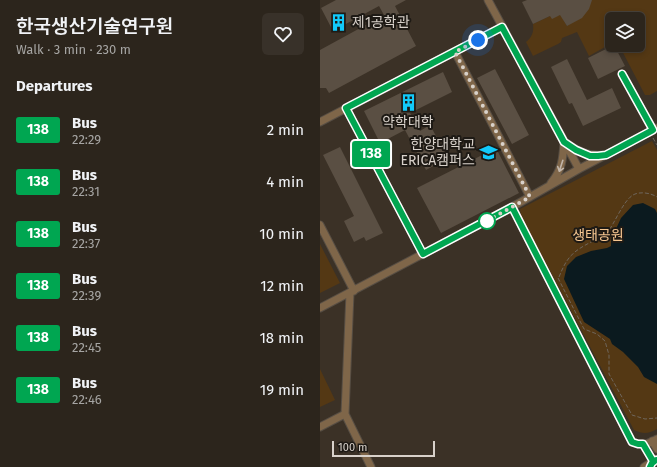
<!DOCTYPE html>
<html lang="en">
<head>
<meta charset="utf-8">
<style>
  :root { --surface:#2c251c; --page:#383129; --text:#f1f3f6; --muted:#a6a5a3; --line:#48423b }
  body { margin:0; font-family:"Fira Sans","Noto Sans KR",sans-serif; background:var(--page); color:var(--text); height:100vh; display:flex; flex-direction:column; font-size:15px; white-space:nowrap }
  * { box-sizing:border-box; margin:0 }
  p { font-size:13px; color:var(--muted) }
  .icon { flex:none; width:22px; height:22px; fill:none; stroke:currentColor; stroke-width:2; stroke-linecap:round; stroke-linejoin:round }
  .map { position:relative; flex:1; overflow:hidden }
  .sheet { display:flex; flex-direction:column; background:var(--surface); width:320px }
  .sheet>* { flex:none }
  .badge { padding:0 8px; border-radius:3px; font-size:14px; line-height:26px }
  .fabs { position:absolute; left:285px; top:12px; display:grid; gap:8px }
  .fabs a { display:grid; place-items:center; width:40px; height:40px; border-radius:6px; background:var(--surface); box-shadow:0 2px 6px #0003,0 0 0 1px var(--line); font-size:20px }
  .scale { position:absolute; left:12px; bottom:10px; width:103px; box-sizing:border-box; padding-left:4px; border:2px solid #d8d1ca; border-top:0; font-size:11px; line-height:14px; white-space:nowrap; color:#d8d1ca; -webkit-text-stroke:3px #1e1a15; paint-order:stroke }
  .you { position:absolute; width:20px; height:20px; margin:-10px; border:3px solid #fff; border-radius:50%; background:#1a73e8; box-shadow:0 0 0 6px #1a73e833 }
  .map>.badge { position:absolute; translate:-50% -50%; box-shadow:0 0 0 2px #fff }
  h2 { padding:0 16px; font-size:15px; line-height:36px }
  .round { display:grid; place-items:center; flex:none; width:42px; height:42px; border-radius:6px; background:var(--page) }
  .head { display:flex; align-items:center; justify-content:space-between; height:68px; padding:0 16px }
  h1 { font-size:19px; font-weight:600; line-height:30px }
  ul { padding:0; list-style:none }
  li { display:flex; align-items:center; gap:12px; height:52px; padding:0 16px }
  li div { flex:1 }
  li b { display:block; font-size:15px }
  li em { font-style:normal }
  li .badge { min-width:44px; font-weight:700; text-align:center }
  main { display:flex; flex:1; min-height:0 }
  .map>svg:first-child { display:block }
  .green { fill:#543814 }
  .water { fill:#0b1a1f }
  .building { fill:#5a4f43 }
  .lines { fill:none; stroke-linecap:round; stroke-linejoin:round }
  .minor-casing { stroke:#574e44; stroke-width:9 }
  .path { stroke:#6f665c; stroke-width:1; stroke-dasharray:4 2; stroke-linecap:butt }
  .minor { stroke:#7f6649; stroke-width:7 }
  .oneway { stroke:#c2b6aa }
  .line-casing { stroke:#fff; stroke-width:9 }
  .line { stroke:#00a651; stroke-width:6 }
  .walk { stroke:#d8d1ca; stroke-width:4; stroke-dasharray:0 7.2 }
  .stop-dot { fill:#fff; stroke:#00a651; stroke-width:2 }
  .labels { text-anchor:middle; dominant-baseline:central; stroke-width:4; stroke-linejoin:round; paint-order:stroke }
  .poi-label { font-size:14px; fill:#d8d1ca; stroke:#1e1a15; text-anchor:start }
  .park-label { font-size:14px; fill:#f7c791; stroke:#1e1a15 }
</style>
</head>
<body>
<main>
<section class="sheet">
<div class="head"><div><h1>한국생산기술연구원</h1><p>Walk · 3 min · 230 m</p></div><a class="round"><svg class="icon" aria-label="heart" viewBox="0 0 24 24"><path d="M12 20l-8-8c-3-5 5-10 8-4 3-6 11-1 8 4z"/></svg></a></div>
<h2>Departures</h2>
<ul>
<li><span class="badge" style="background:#00a651;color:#fff">138</span><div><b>Bus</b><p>22:29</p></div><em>2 min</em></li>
<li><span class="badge" style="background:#00a651;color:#fff">138</span><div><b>Bus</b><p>22:31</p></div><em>4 min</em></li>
<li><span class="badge" style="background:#00a651;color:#fff">138</span><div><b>Bus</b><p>22:37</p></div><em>10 min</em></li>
<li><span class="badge" style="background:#00a651;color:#fff">138</span><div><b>Bus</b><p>22:39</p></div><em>12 min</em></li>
<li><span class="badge" style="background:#00a651;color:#fff">138</span><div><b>Bus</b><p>22:45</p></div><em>18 min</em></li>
<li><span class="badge" style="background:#00a651;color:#fff">138</span><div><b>Bus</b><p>22:46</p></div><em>19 min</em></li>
</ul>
</section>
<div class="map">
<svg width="337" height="467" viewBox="0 0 337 467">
  <rect width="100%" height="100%" fill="#3b3126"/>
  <path class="green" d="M272 0H337V91L330 95H325L299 45H318V19H292V43L269 56 257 32 242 38 241 42 238 44 213 56 206 42C212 37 214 32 213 24L230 16 241 15 247 26Z
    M332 141 337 150V429C328 434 323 434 314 430L201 216 200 209Z
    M0 244 20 283 0 293Z
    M0 369 15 400 0 407Z"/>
  <path class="water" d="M323 203 335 209 337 213V384L324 377 318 367 303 352 292 344 290 339 264 322 244 279 247 266 256 257 271 251 287 248 291 246V240L301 218 313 205Z"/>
  <path class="building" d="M16 0H86L75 6 96 46 9 93 6 88H0V50L64 15 59 6 13 31 1 8Z
    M207 0H272L269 9 262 18 247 26 240 15 232 19 230 16 213 24 202 2Z
    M294 45 305 66 278 79 268 58Z
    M247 59 267 100 292 88 301 108 263 126 252 103 249 104 231 67Z
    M175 69 209 135 192 144 157 78Z
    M123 72 132 92 90 113 100 131 110 125 128 158 106 170 85 130 60 143 44 111Z
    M20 147 63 233 46 241 44 237 34 242 24 221 34 216 3 155Z
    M176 148 199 193 121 233 97 188Z"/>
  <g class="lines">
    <defs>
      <path id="minor" d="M135 52 210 197
        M302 74 333 130
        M26 108 103 254
        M0 122 182 27
        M246 143C257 151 269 157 282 155
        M259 169 337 128
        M231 183C242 170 243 159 244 142
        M192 207 312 442C323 446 328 444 337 439
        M0 225 34 291
        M30 293 25 414 51 467
        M0 308 192 207 259 169 168 0
        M0 427 25 414
        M332 441 337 449
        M323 444 333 461
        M324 467 337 459"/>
    </defs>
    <use href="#minor" class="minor-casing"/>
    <path class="path" d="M333 138 337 145
      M239 277C247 257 252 252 271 242 276 239 283 238 287 233 295 223 303 201 313 195 320 191 331 193 337 197
      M238 278 264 329 277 334 285 341 289 355V374L312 415 325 419 337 418"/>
    <use href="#minor" class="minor"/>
  </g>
  <defs><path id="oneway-shaft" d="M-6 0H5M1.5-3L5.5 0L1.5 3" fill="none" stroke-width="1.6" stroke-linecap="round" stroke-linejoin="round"/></defs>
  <use class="oneway" href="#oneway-shaft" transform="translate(241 166) rotate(108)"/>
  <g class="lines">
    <defs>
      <path id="line" d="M302 74 333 130 286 155 278 156H270L256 150 244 142 182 27 26 108 103 254 192 207 312 442 318 444H323L333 461 336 460 332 463 330 467"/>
    </defs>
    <use href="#line" class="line-casing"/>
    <use href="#line" class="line"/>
    <path class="walk" d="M158 40 135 52 210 197 167 221"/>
  </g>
  <defs>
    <symbol id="building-bare" viewBox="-9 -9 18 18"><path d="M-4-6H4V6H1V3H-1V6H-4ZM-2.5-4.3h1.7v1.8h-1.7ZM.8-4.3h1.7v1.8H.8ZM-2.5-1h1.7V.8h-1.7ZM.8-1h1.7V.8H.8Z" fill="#12cafb" stroke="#1e1a15" stroke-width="2.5" paint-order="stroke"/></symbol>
    <symbol id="university-bare" viewBox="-9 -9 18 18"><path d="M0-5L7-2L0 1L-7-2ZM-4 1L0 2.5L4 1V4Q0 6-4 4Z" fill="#12cafb" stroke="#1e1a15" stroke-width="2.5" paint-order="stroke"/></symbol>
  </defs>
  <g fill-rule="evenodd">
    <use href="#building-bare" x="6" y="10" width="25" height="25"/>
    <use href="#building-bare" x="76" y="90" width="25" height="25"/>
    <use href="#university-bare" x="156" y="140" width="25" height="25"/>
  </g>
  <circle class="stop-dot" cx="167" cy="221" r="8"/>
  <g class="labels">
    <g class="poi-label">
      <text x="32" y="22">제1공학관</text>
      <text x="88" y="122" text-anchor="middle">약학대학</text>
      <text x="155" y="144" text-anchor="end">한양대학교<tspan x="155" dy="16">ERICA캠퍼스</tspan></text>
    </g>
    <g class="park-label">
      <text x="278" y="235">생태공원</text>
    </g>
  </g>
</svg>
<div class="fabs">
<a><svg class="icon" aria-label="layers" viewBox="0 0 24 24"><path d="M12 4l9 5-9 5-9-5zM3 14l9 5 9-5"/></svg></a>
</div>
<div class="scale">100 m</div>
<div class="you" style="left:158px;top:40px"></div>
<b class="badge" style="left:51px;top:154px;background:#00a651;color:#fff">138</b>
</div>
</main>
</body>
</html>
